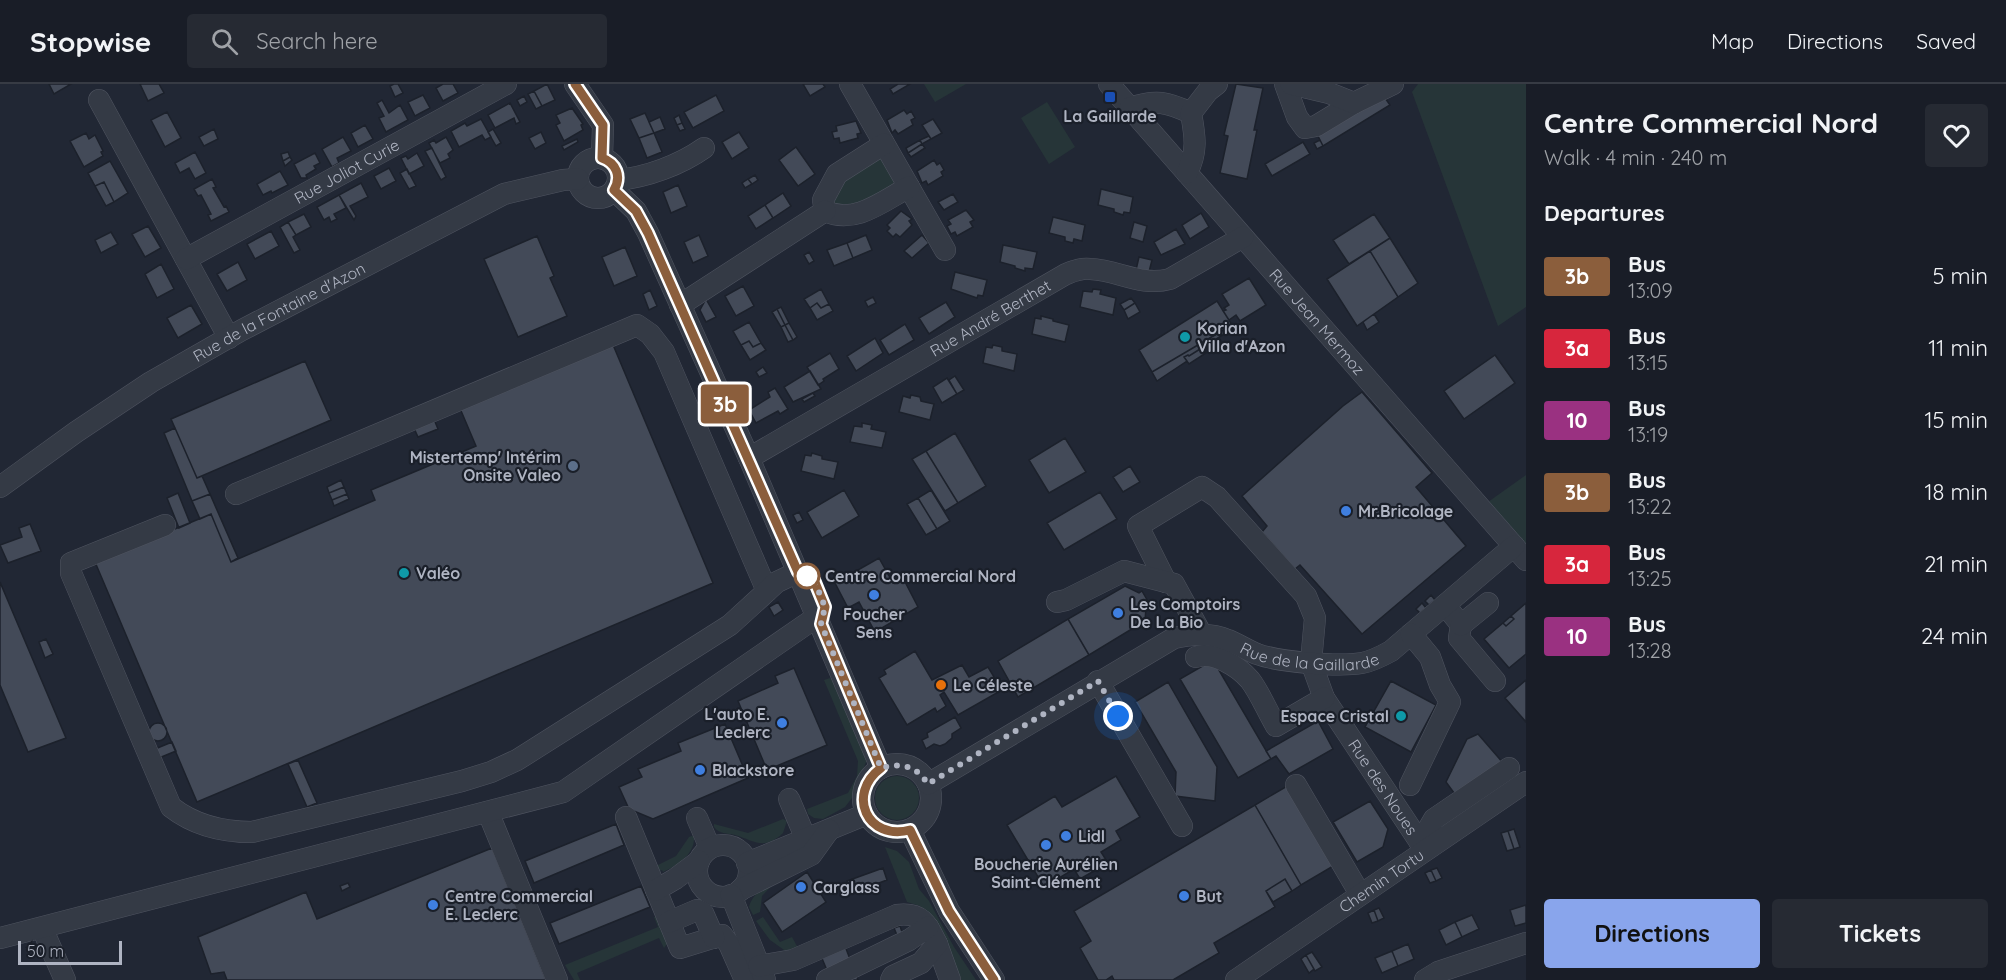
<!DOCTYPE html>
<html lang="en">
<head>
<meta charset="utf-8">
<style>
  :root { --surface:#191d27; --page:#262a33; --text:#f1f3f6; --muted:#9fa2a7; --line:#373b44; --accent:#89a5ec }
  body { margin:0; font-family:Quicksand,sans-serif; background:var(--page); color:var(--text); height:100vh; display:flex; flex-direction:column; font-size:22px; white-space:nowrap }
  * { box-sizing:border-box; margin:0 }
  p { font-size:20px; color:var(--muted) }
  .icon { flex:none; width:33px; height:33px; fill:none; stroke:currentColor; stroke-width:2; stroke-linecap:round; stroke-linejoin:round }
  .map { position:relative; flex:1; overflow:hidden }
  .sheet { display:flex; flex-direction:column; background:var(--surface); width:480px }
  .sheet>* { flex:none }
  .badge { padding:0 12px; border-radius:4px; font-size:21px; line-height:39px }
  .scale { position:absolute; left:18px; bottom:15px; width:104px; box-sizing:border-box; padding-left:6px; border:3px solid #afb4c2; border-top:0; font-size:16px; line-height:21px; white-space:nowrap; color:#afb4c2; -webkit-text-stroke:4px #1a1f29; paint-order:stroke }
  .you { position:absolute; width:30px; height:30px; margin:-15px; border:4px solid #fff; border-radius:50%; background:#1a73e8; box-shadow:0 0 0 9px #1a73e833 }
  .map>.badge { position:absolute; translate:-50% -50%; box-shadow:0 0 0 3px #fff }
  h2 { padding:0 18px; font-size:22px; line-height:54px }
  .round { display:grid; place-items:center; flex:none; width:63px; height:63px; border-radius:6px; background:var(--page) }
  .headline { display:flex; align-items:center; justify-content:space-between; height:102px; padding:0 18px }
  h1 { font-size:28px; font-weight:700; line-height:45px }
  .primary-button { display:flex; gap:12px; margin-top:auto; padding:12px 18px }
  .primary-button a { flex:1; height:69px; border-radius:6px; background:var(--accent); color:#111; font-size:24px; font-weight:700; line-height:69px; text-align:center }
  .primary-button a+a { background:var(--page); color:var(--text) }
  ul { padding:0; list-style:none }
  li { display:flex; align-items:center; gap:18px; height:72px; padding:0 18px }
  li div { flex:1 }
  li b { display:block; font-size:22px }
  li em { font-style:normal }
  li .badge { min-width:66px; font-weight:700; text-align:center }
  header { display:flex; align-items:center; gap:36px; box-sizing:border-box; height:84px; padding:0 30px; background:var(--surface); border-bottom:2px solid var(--line) }
  header strong { font-size:28px }
  nav { display:flex; gap:33px; margin-inline-start:auto; font-size:21px }
  .search { width:420px; height:54px; background:var(--page); display:flex; align-items:center; gap:15px; box-sizing:border-box; padding:0 21px; border-radius:6px; color:var(--muted); font-size:22px }
  main { display:flex; flex:1; min-height:0 }
  .map>svg:first-child { display:block }
  .green { fill:#263538 }
  .building { fill:#434a58; stroke:#1c212b; stroke-width:1.5 }
  .lines { fill:none; stroke-linecap:round; stroke-linejoin:round }
  .minor-casing { stroke:#4f5460; stroke-width:22 }
  .minor { stroke:#343a45; stroke-width:21 }
  .line-casing { stroke:#fff; stroke-width:14 }
  .line { stroke:#8b5e3c; stroke-width:9 }
  .walk { stroke:#afb4c2; stroke-width:6; stroke-dasharray:0 10.8 }
  .transit-dot { fill:#1a4fb4; stroke:#1a1f29; stroke-width:2 }
  .culture-dot { fill:#0f9aa8; stroke:#1a1f29; stroke-width:2 }
  .service-dot { fill:#5c6f8a; stroke:#1a1f29; stroke-width:2 }
  .shop-dot { fill:#3f7fe0; stroke:#1a1f29; stroke-width:2 }
  .stop-dot { fill:#fff; stroke:#8b5e3c; stroke-width:3 }
  .food-dot { fill:#e8710a; stroke:#1a1f29; stroke-width:2 }
  .labels { text-anchor:middle; dominant-baseline:central; stroke-width:4.5; stroke-linejoin:round; paint-order:stroke }
  .poi-label { font-size:16px; font-weight:bold; fill:#afb4c2; stroke:#1a1f29; text-anchor:start }
  .street-label { font-size:16px; fill:#afb4c2; stroke:#1a1f29 }
  .stop-label { font-size:16px; font-weight:bold; fill:#afb4c2; stroke:#1a1f29; text-anchor:start }
</style>
</head>
<body>
<header>
<strong>Stopwise</strong>
<div class="search"><svg class="icon" aria-label="search" viewBox="0 0 24 24"><circle cx="10" cy="10" r="6"/><path d="M15 15l6 6"/></svg>Search here</div>
<nav><a>Map</a><a>Directions</a><a>Saved</a></nav>
</header>
<main>
<div class="map">
<svg width="1526" height="896" viewBox="0 0 1526 896">
  <rect width="100%" height="100%" fill="#212734"/>
  <path class="green" d="M924 0H966L935 18Z
    M1418 0H1526V223L1498 242 1412 8Z
    M1047 18 1075 63 1049 80 1021 34Z
    M882 74 895 94 892 105 860 122H834L832 114 838 97Z
    M1526 391V474L1481 423Z
    M833 593 868 673 852 714 845 723 823 735 814 734 808 730 807 725 848 709 857 692 858 677 824 596Z
    M875 714a22 22 0 1 1 44 0a22 22 0 1 1-44 0Z
    M783 735 787 737 783 749C764 767 755 757 735 751 727 749 719 750 714 743V740L748 749Z
    M694 751C696 770 677 782 663 788L662 786 658 788 656 782 676 772 689 753Z
    M885 763 897 767 909 778 919 805 929 817 954 863 976 896H954L930 834 920 822 907 818Z
    M776 797 762 812 760 828 753 831 749 823C752 810 765 803 776 797Z
    M654 833H660L668 859 664 864 659 854 577 889 580 896H574L565 881 658 843Z
    M763 833 780 858 792 853 798 864 787 868 770 856 756 837Z"/>
  <path class="building" d="M49 0H71L54 10Z
    M140 0H159L164 9 148 17Z
    M394 0H398L403 9 395 13 390 2Z
    M443 0H453L458 9 443 17 436 4Z
    M547 0 555 16 542 22 534 7Z
    M803 0H823L825 3 810 12Z
    M898 0H910L893 10 890 5Z
    M1236 0 1263 4 1254 46H1257L1247 95 1220 89 1228 52 1224 51Z
    M534 7 542 22 536 25 528 10Z
    M423 11 430 24 415 32 408 18Z
    M716 11 724 27 693 44 684 28Z
    M1383 11 1390 21 1323 62 1317 50Z
    M524 12 527 18 520 22 517 16Z
    M382 16 389 29 400 21 408 36 386 48 379 34 384 32 377 19Z
    M510 19 520 38 516 40 514 34 495 44 488 31Z
    M572 24 583 40 581 41 583 46 564 57 556 41 560 39 556 31Z
    M904 26 907 30 911 27 915 34 911 36 913 41 898 50 895 46 892 49 887 36Z
    M167 28 181 54 165 63 151 36Z
    M645 29 654 49 639 54 630 35Z
    M679 31 682 39 677 41 674 34Z
    M660 33 665 45 654 49 649 38Z
    M481 35 491 53 485 56 482 51 459 63 451 47 465 39 467 42Z
    M933 35 942 49 931 55 922 41Z
    M856 37 861 49 857 50 858 54 840 59 839 54 834 55 832 48 837 47 836 42Z
    M682 39 685 45 680 47 677 41Z
    M365 41 373 55 358 63 351 49Z
    M214 45 218 55 204 62 199 53Z
    M493 45 501 59 496 62 488 48Z
    M541 48 546 59 535 65 529 54Z
    M739 48 749 64 732 75 722 58Z
    M86 49 89 55 95 51 103 67 101 68 103 72 84 83 70 57Z
    M654 49 662 68 647 74 639 54Z
    M929 52 931 55 922 60 920 56Z
    M343 53 351 67 337 74 339 79 332 83 322 65Z
    M446 53 453 66 448 70 450 74 440 79 429 59 434 56 436 59Z
    M577 55 578 58 564 66 562 62Z
    M920 56 922 60 908 69 906 64Z
    M1320 56 1323 62 1317 65 1314 59Z
    M1303 58 1310 70 1272 92 1265 80Z
    M922 60 925 64 911 73 908 69Z
    M796 63 815 90 798 102 779 76Z
    M432 64 446 93 441 96 425 67Z
    M195 68 206 89 195 95 189 84 180 89 175 79Z
    M288 68 290 73 283 77 281 70Z
    M315 69 320 79 314 82 316 85 306 91 307 94H301L294 80Z
    M417 69 424 82 409 90 401 74 406 72 408 75Z
    M290 73 292 76 285 82 283 77Z
    M934 76 937 81 940 79 944 86 941 88 943 92 928 101 926 97 922 99 917 87Z
    M110 77 128 109 114 118 104 98 95 102 88 89Z
    M389 84 396 97 381 105 374 92Z
    M407 85 416 102 409 105 400 89Z
    M280 87 288 101 272 109 271 107 263 111 257 100Z
    M755 91 758 96 752 100 748 95Z
    M212 95 216 103 213 104 224 123 226 122 229 128 211 137 208 131 211 130 201 111 198 112 194 105Z
    M748 95 752 100 745 104 742 99Z
    M104 98 114 118 106 122 95 102Z
    M361 99 368 113 350 122 356 132 354 136 339 111Z
    M678 101 687 122 671 129 663 108Z
    M1101 105 1133 113 1130 129 1124 128 1123 131 1114 128V125L1098 121Z
    M783 109 791 122 773 134 765 121Z
    M953 110 958 118 944 126 938 118Z
    M339 111 346 124 334 130 337 135 331 138 329 133 324 136 317 123Z
    M765 121 773 134 756 145 748 132Z
    M966 126 974 136 970 138 973 143 957 152 955 148 951 150 947 142 951 140 948 136Z
    M901 127 912 135 909 137 912 141 900 153 896 150 893 153 887 147 890 144 887 141Z
    M1201 129 1209 143 1190 155 1182 141Z
    M304 130 311 143 296 151 288 138Z
    M1374 130 1390 154 1349 180 1333 156Z
    M1053 133 1085 141 1082 157 1074 155 1073 159 1065 157V153L1049 149Z
    M288 138 296 151 293 153 300 166 294 169 280 143Z
    M1134 138 1147 142 1143 158 1130 154Z
    M148 142 161 164 145 173 132 150Z
    M1176 145 1185 160 1161 171 1154 158Z
    M271 147 279 162 255 175 247 160Z
    M111 148 118 160 101 169 95 156Z
    M699 151 708 172 693 179 684 158Z
    M866 151 872 166 853 174 847 159Z
    M922 151 929 159 912 174 904 167Z
    M537 152 554 192 550 194 567 232 518 253 484 175Z
    M1390 154 1418 199 1398 213 1370 167Z
    M847 159 853 174 834 182 827 166Z
    M1003 161 1037 168 1033 185 1025 184V187L1015 184V182L1000 178Z
    M625 163 637 192 614 202 602 173Z
    M1370 167 1398 213 1357 242 1327 195Z
    M809 168 814 177 809 180 804 171Z
    M1139 173 1152 176 1149 188 1136 186Z
    M238 178 247 196 227 207 217 190Z
    M161 180 174 205 157 214 145 190Z
    M955 188 987 196 983 212 978 211 977 214 951 205Z
    M1249 194 1266 221 1240 237 1236 231 1229 236 1223 227 1226 226 1224 224 1229 221 1222 210Z
    M743 202 754 222 736 232 725 212Z
    M821 205 829 220 821 224 817 219 810 224 804 215Z
    M1093 205 1101 206 1100 210 1116 214 1113 231 1080 223 1083 207 1092 208Z
    M650 206 657 222 649 226 643 210Z
    M873 213 876 219 868 223 865 217Z
    M1131 214 1135 219 1124 226 1120 220Z
    M706 215 716 233 706 238 700 226Z
    M1217 217 1232 241 1152 288 1139 266Z
    M946 218 955 233 929 250 919 234Z
    M817 219 821 224 829 220 833 227 817 236 810 224Z
    M1135 219 1140 228 1128 235 1124 226Z
    M191 221 202 240 178 254 167 234Z
    M781 223 789 239 785 241 777 225Z
    M777 225 785 241 781 243 772 228Z
    M1374 230 1379 238 1367 246 1363 238Z
    M1041 232 1053 235V237L1069 241 1065 258 1032 250 1035 234 1041 235Z
    M749 238 761 259 753 263 749 257 741 261 733 247Z
    M789 239 797 253 793 256 785 241Z
    M905 240 914 256 889 271 880 256Z
    M785 241 793 256 788 258 781 243Z
    M1232 241 1234 244 1189 272 1188 271 1184 273 1187 277 1157 297 1152 288Z
    M875 254 883 269 856 287 847 272Z
    M611 256 713 499 197 718 95 478 211 430 231 478 375 416 371 406 476 362 459 322Z
    M749 257 753 263 761 259 766 266 750 276 741 261Z
    M993 261 1002 263V267L1017 270 1014 287 983 279 986 263 992 264Z
    M1203 263 1206 269 1189 280 1184 273 1188 271 1189 272Z
    M830 269 839 285 823 295 824 297 818 301 807 283Z
    M1495 271 1515 299 1464 335 1444 307Z
    M305 277 331 336 197 394 171 335Z
    M763 283 767 289 759 293 756 288Z
    M810 287 821 305 793 318 784 303Z
    M955 292 964 306 957 310 949 296Z
    M947 294 957 310 942 319 933 303Z
    M775 304 788 325 780 330 778 327 756 339 749 326 770 313 768 308Z
    M1362 308 1432 389 1416 403 1466 462 1362 550 1300 481 1295 485 1262 448 1267 442 1242 412 1343 322Z
    M813 309 815 312 804 318 802 315Z
    M911 311 920 313 921 317 934 320 930 336 899 328 903 312 910 314Z
    M433 333 438 345 418 353 413 342Z
    M862 339 872 341 871 345 886 348 882 364 850 358 854 342 862 343Z
    M175 344 197 394 202 392 210 410 192 417 164 349Z
    M955 349 986 402 958 419 926 367Z
    M1065 354 1086 388 1049 409 1029 376Z
    M926 367 958 419 945 427 912 375Z
    M812 369 822 372V375L838 378 834 395 801 387 805 371 811 372Z
    M1130 382 1140 398 1123 408 1113 393Z
    M341 396 344 403 329 409 327 403Z
    M344 403 347 410 332 416 329 409Z
    M844 406 859 432 822 454 807 428Z
    M931 406 950 437 937 445 918 414Z
    M1100 408 1117 435 1064 466 1047 439Z
    M178 409 190 439 179 444 167 414Z
    M210 410 238 474 231 478 211 430 200 435 192 417Z
    M347 410 349 415 334 422 332 416Z
    M918 414 937 445 926 451 907 420Z
    M799 428 803 436 797 439 793 431Z
    M30 440 41 467 8 479 0 461 22 453 19 444Z
    M879 474 893 499 903 494 918 523 875 548 859 518 848 524 835 499Z
    M0 498 66 654 28 668 0 601Z
    M1125 502 1139 509 1142 507 1150 521 1146 524 1145 537 1089 571 1068 535Z
    M1431 511 1435 516 1429 521 1425 517Z
    M778 518 783 526 774 532 769 523Z
    M1422 519 1426 524 1420 529 1416 525Z
    M1526 519V570L1509 584 1484 555 1503 539 1506 542 1514 535 1511 532Z
    M1511 532 1514 535 1506 542 1503 539Z
    M1068 535 1089 571 1018 613 998 577Z
    M46 555 53 570 45 574 39 558Z
    M915 567 932 596 962 581 969 593 988 583 1002 606 958 631 944 608 940 611 946 622 937 628 935 624 907 641 879 594 886 590 884 586Z
    M1206 580 1216 581 1271 675 1238 694 1180 595Z
    M794 584 827 661 767 686 738 617 778 599 775 592Z
    M1526 596V638L1505 614Z
    M1391 597 1436 621 1411 668 1365 643Z
    M1168 598 1217 683 1215 717 1175 712 1176 688 1135 618Z
    M955 633 961 644 952 650V654L945 660 940 662 934 660 926 665 922 656 928 653 927 649Z
    M1318 637 1333 665 1289 690 1276 672 1271 675 1266 667Z
    M149 648a9 9 0 1 1 18 0a9 9 0 1 1-18 0Z
    M725 640 748 694 653 735 629 725 619 703 642 693 638 685 681 667 678 659Z
    M1478 650 1504 680 1457 713 1446 698 1467 655Z
    M172 658 176 667 159 674 155 665Z
    M298 676 317 719 307 723 288 680Z
    M1116 692 1140 733 1116 747 1121 756 1101 768 1108 779 1080 795 1074 785 1044 803 1007 741 1055 712 1062 723Z
    M1289 701 1335 781 1301 801 1255 721Z
    M1370 717 1388 745 1383 763 1357 778 1333 738Z
    M1255 721 1301 801 1292 807 1285 795 1266 807 1275 823 1214 859 1219 869 1173 896H1114L1112 892 1106 896H1098L1080 864 1091 857 1074 827Z
    M616 740 624 761 534 799 525 777Z
    M1514 745 1520 763 1514 765 1508 747Z
    M1508 747 1514 765 1507 767 1501 749Z
    M492 764 546 896H227L224 888 211 890 198 853 306 808 317 835Z
    M883 784 887 796 852 809 847 797Z
    M1437 784 1442 794 1436 797 1431 786Z
    M1431 786 1436 797 1430 799 1425 789Z
    M807 788 826 818 782 848 763 819Z
    M1285 795 1292 807 1273 818 1266 807Z
    M348 799 350 803 342 807 340 802Z
    M641 802 650 823 559 860 550 839Z
    M1526 821V839L1515 842 1510 826Z
    M1379 824 1384 834 1378 837 1374 826Z
    M1374 826 1378 837 1372 839 1368 829Z
    M1472 831 1479 845 1462 853 1455 838Z
    M1455 838 1462 853 1446 861 1439 846Z
    M900 842 904 854 899 856 894 844Z
    M1408 860 1414 875 1398 882 1392 867Z
    M845 862 858 896H831L821 872Z
    M1392 867 1398 882 1382 889 1375 874Z
    M1312 868 1322 883 1315 887 1306 871Z
    M1306 871 1314 885 1309 889 1301 875Z"/>
  <g class="lines">
    <defs>
      <g id="minor">
        <path d="M575 0 603 41 602 74"/>
        <path d="M850 0 945 166"/>
        <path id="s1" d="M1109 0 1526 476"/>
        <path d="M1285 0 1297 33 1305 44 1316 42 1354 19"/>
        <path d="M1291 0 1329 9 1354 19 1393 0"/>
        <path d="M99 16 229 254"/>
        <path d="M1130 24C1156 15 1167 18 1191 29"/>
        <path d="M884 60 837 90 823 116 825 127C855 141 883 117 909 103"/>
        <circle cx="598" cy="94" r="20"/>
        <path d="M1187 89C1198 67 1195 52 1191 29L1208 7 1217 0"/>
        <path d="M618 96C647 93 680 81 704 64"/>
        <path d="M614 106 636 127 648 149 749 374 881 684"/>
        <path id="s2" d="M186 175 506 0"/>
        <path d="M680 221 825 127"/>
        <path id="s3" d="M749 374 1066 190C1074 187 1081 184 1090 185 1118 186 1141 203 1170 195L1243 153"/>
        <path id="s4" d="M0 403 76 348 151 298 242 246 504 110 563 96 578 95"/>
        <path d="M236 410 637 241 650 250 664 268 767 507"/>
        <path d="M165 441 71 479V489L171 723C194 741 224 748 252 748L462 697 491 688 517 676 730 541 777 498 798 488"/>
        <path id="s5" d="M1166 498 1138 442 1202 403 1217 413 1306 512 1315 534 1311 578 1324 614 1425 766"/>
        <path d="M1057 518 1066 516 1124 487 1174 500 1202 551"/>
        <path d="M1445 521 1461 541 1459 554 1495 597"/>
        <path d="M1461 541 1488 519"/>
        <path d="M1196 573C1213 567 1238 582 1250 596 1260 609 1267 627 1276 642L1324 614"/>
        <path d="M1098 597 1182 742"/>
        <circle cx="897" cy="714" r="34"/>
        <path id="s6" d="M928 700 1174 554C1191 550 1212 549 1228 556 1238 560 1247 566 1257 570 1279 578 1338 583 1362 579 1373 577 1382 572 1391 567L1514 462"/>
        <path d="M1296 701 1360 810"/>
        <path d="M1410 701 1450 618 1440 601 1430 573 1411 550"/>
        <path d="M789 715 806 755"/>
        <path d="M488 728 557 896"/>
        <path d="M626 733 680 864 722 851 729 860 745 896"/>
        <path d="M697 734 710 764"/>
        <path d="M910 746 949 827 994 896"/>
        <path d="M1420 759 1434 735 1509 684"/>
        <circle cx="723" cy="787" r="26"/>
        <path d="M747 779 867 730"/>
        <path d="M656 806 675 795 699 777"/>
        <path d="M740 806 811 771 829 746"/>
        <path d="M731 811 765 896"/>
        <path d="M669 838 697 826 703 829 714 854"/>
        <path d="M42 844 65 896"/>
        <path d="M0 854 563 708 818 532"/>
        <path d="M937 860 950 896"/>
        <path d="M759 882 793 876 897 831C922 828 927 840 937 860L921 879 893 892 891 896"/>
        <path d="M827 896 909 856 928 843"/>
        <path id="s7" d="M1236 896 1526 698"/>
        <path d="M1425 896 1438 888 1526 859"/>
      </g>
    </defs>
    <use href="#minor" class="minor-casing"/>
    <use href="#minor" class="minor"/>
  </g>
  <g class="lines">
    <defs>
      <path id="line" d="M575 0 603 41 602 74C616 79 622 92 614 106L636 127 648 149 798 488 814 496 825 523 821 540 881 684C846 710 867 757 910 746L949 827 994 896"/>
    </defs>
    <use href="#line" class="line-casing"/>
    <use href="#line" class="line"/>
    <path class="walk" d="M807 492 814 496 825 523 821 540 881 684C902 678 916 682 928 700L1098 597 1118 632"/>
  </g>
  <rect class="transit-dot" x="1104" y="7" width="12" height="12" rx="3"/>
  <g class="culture-dot">
    <circle cx="1185" cy="253" r="6"/>
    <circle cx="404" cy="489" r="6"/>
    <circle cx="1401" cy="632" r="6"/>
  </g>
  <circle class="service-dot" cx="573" cy="382" r="6"/>
  <g class="shop-dot">
    <circle cx="1346" cy="427" r="6"/>
    <circle cx="874" cy="511" r="6"/>
    <circle cx="1118" cy="529" r="6"/>
    <circle cx="782" cy="639" r="6"/>
    <circle cx="700" cy="686" r="6"/>
    <circle cx="1066" cy="752" r="6"/>
    <circle cx="1046" cy="761" r="6"/>
    <circle cx="801" cy="803" r="6"/>
    <circle cx="1184" cy="812" r="6"/>
    <circle cx="433" cy="821" r="6"/>
  </g>
  <circle class="stop-dot" cx="807" cy="492" r="12"/>
  <circle class="food-dot" cx="941" cy="601" r="6"/>
  <g class="labels">
    <g class="poi-label">
      <text x="1110" y="32" text-anchor="middle">La Gaillarde</text>
      <text x="1197" y="244">Korian<tspan x="1197" dy="18">Villa d'Azon</tspan></text>
      <text x="561" y="373" text-anchor="end">Mistertemp' Intérim<tspan x="561" dy="18">Onsite Valeo</tspan></text>
      <text x="1358" y="427">Mr.Bricolage</text>
      <text x="416" y="489">Valéo</text>
      <text x="1130" y="520">Les Comptoirs<tspan x="1130" dy="18">De La Bio</tspan></text>
      <text x="874" y="530" text-anchor="middle">Foucher<tspan x="874" dy="18">Sens</tspan></text>
      <text x="953" y="601">Le Céleste</text>
      <text x="770" y="630" text-anchor="end">L'auto E.<tspan x="770" dy="18">Leclerc</tspan></text>
      <text x="1389" y="632" text-anchor="end">Espace Cristal</text>
      <text x="712" y="686">Blackstore</text>
      <text x="1078" y="752">Lidl</text>
      <text x="1046" y="780" text-anchor="middle">Boucherie Aurélien<tspan x="1046" dy="18">Saint-Clément</tspan></text>
      <text x="813" y="803">Carglass</text>
      <text x="445" y="812">Centre Commercial<tspan x="445" dy="18">E. Leclerc</tspan></text>
      <text x="1196" y="812">But</text>
    </g>
    <g class="street-label">
      <text stroke="none"><textPath href="#s2" startOffset="183">Rue Joliot Curie</textPath></text>
      <text stroke="none"><textPath href="#s4" startOffset="330">Rue de la Fontaine d'Azon</textPath></text>
      <text stroke="none"><textPath href="#s3" startOffset="279">Rue André Berthet</textPath></text>
      <text stroke="none"><textPath href="#s1" startOffset="316">Rue Jean Mermoz</textPath></text>
      <text stroke="none"><textPath href="#s6" startOffset="426">Rue de la Gaillarde</textPath></text>
      <text stroke="none"><textPath href="#s5" startOffset="502">Rue des Noues</textPath></text>
      <text stroke="none"><textPath href="#s7" startOffset="176">Chemin Tortu</textPath></text>
    </g>
    <g class="stop-label">
      <text x="825" y="492">Centre Commercial Nord</text>
    </g>
  </g>
</svg>
<div class="scale">50 m</div>
<div class="you" style="left:1118px;top:632px"></div>
<b class="badge" style="left:725px;top:320px;background:#8b5e3c;color:#fff">3b</b>
</div>
<section class="sheet">
<div class="headline"><div><h1>Centre Commercial Nord</h1><p>Walk · 4 min · 240 m</p></div><a class="round"><svg class="icon" aria-label="heart" viewBox="0 0 24 24"><path d="M12 20l-8-8c-3-5 5-10 8-4 3-6 11-1 8 4z"/></svg></a></div>
<h2>Departures</h2>
<ul>
<li><span class="badge" style="background:#8b5e3c;color:#fff">3b</span><div><b>Bus</b><p>13:09</p></div><em>5 min</em></li>
<li><span class="badge" style="background:#d7263d;color:#fff">3a</span><div><b>Bus</b><p>13:15</p></div><em>11 min</em></li>
<li><span class="badge" style="background:#9a3181;color:#fff">10</span><div><b>Bus</b><p>13:19</p></div><em>15 min</em></li>
<li><span class="badge" style="background:#8b5e3c;color:#fff">3b</span><div><b>Bus</b><p>13:22</p></div><em>18 min</em></li>
<li><span class="badge" style="background:#d7263d;color:#fff">3a</span><div><b>Bus</b><p>13:25</p></div><em>21 min</em></li>
<li><span class="badge" style="background:#9a3181;color:#fff">10</span><div><b>Bus</b><p>13:28</p></div><em>24 min</em></li>
</ul>
<div class="primary-button"><a>Directions</a><a>Tickets</a></div>
</section>
</main>
</body>
</html>
